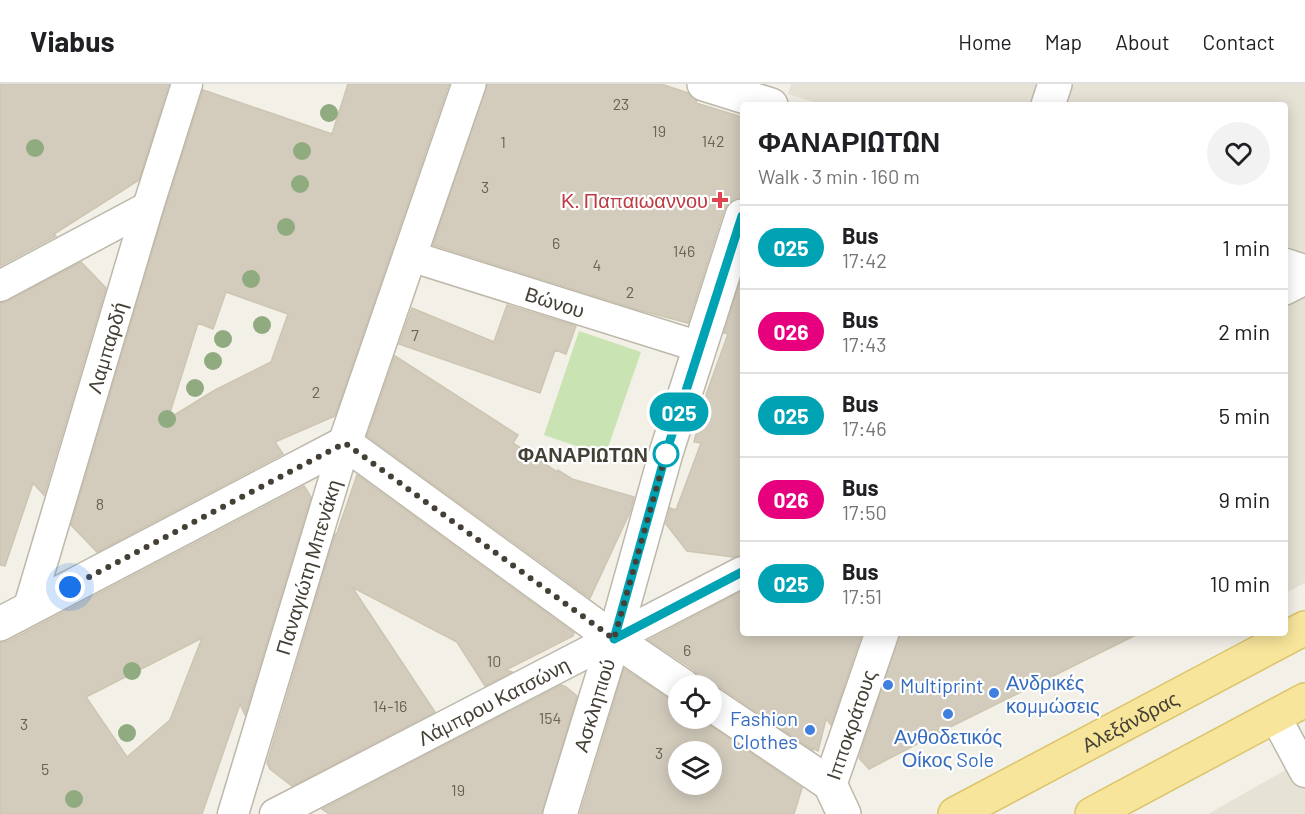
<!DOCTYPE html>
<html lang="en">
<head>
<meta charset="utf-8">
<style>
  :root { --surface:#fff; --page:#f2f2f2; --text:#202124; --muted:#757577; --line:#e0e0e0 }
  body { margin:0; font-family:Barlow,sans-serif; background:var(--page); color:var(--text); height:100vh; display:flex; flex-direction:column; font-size:22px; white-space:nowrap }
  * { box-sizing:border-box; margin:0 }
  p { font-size:20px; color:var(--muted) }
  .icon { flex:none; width:33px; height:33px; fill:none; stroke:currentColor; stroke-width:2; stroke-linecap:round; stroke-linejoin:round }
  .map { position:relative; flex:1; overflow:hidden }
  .panel { position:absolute; left:740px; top:18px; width:548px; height:534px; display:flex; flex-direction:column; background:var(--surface); border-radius:6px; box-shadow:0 3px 15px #0003 }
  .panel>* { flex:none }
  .badge { padding:0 12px; border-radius:20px; font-size:21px; line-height:39px }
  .tools { position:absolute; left:668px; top:591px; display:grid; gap:12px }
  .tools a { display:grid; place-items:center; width:54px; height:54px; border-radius:50%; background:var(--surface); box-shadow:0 3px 15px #0003; font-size:30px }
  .you { position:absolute; width:30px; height:30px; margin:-15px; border:4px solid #fff; border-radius:50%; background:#1a73e8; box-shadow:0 0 0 9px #1a73e833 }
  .map>.badge { position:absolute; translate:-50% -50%; box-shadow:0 0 0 3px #fff }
  .round { display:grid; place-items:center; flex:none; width:63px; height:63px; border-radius:32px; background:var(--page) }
  .headline { display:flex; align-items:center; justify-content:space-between; height:102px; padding:0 18px }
  h1 { font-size:28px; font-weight:700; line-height:45px }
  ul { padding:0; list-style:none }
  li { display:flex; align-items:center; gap:18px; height:84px; padding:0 18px; border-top:2px solid var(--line) }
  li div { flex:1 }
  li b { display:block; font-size:22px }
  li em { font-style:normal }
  li .badge { min-width:66px; font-weight:700; text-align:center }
  header { display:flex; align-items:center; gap:36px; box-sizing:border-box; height:84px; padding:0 30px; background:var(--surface); border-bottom:2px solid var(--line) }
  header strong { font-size:28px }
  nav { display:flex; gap:33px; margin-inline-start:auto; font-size:21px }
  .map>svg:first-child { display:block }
  .residential { fill:#e6e2d5 }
  .green { fill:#c9e4b2 }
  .building { fill:#d3ccbd; stroke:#cdc5b1; stroke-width:1.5; fill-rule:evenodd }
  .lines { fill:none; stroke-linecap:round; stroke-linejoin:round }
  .minor-casing { stroke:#bdb8aa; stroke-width:33 }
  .tertiary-casing { stroke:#bdb8aa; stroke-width:36 }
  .primary-casing { stroke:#dcc46b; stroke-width:36 }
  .minor { stroke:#fff; stroke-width:30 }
  .tertiary { stroke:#fff; stroke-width:33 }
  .primary { stroke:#f7e59b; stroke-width:33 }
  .tree { fill:#91ab81 }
  .line-casing { stroke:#fff; stroke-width:14 }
  .line { stroke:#00a3b4; stroke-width:9 }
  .walk { stroke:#454036; stroke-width:6; stroke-dasharray:0 10.8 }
  .health-dot { fill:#e0444e; stroke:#fff; stroke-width:2 }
  .stop-dot { fill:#fff; stroke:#00a3b4; stroke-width:3 }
  .shop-dot { fill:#3f7fe0; stroke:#fff; stroke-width:2 }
  .labels { text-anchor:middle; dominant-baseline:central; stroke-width:4.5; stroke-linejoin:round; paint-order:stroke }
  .number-label { font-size:16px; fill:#686358 }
  .health-label { font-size:20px; fill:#be3a42; stroke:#fff; text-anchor:end }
  .street-label { font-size:20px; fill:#454036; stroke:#fff }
  .stop-label { font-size:20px; font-weight:bold; fill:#454036; stroke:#fff; text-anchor:end }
  .shop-label { font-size:20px; fill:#366cbe; stroke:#fff; text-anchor:start }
</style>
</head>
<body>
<header>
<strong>Viabus</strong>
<nav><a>Home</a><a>Map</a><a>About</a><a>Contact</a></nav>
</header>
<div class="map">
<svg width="1305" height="730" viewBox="0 0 1305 730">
  <rect width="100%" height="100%" fill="#f2f0e7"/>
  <path class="residential" d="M791 0H1305V171L1284 164V21H824L788 10Z
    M1284 200 1305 208V499L1284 510Z
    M1305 675V730H1208Z"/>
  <path class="green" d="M579 247 641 268 605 372 544 351Z"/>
  <path class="building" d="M0 0H169L139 96 54 150 56 152 0 182Z
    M348 0H449L335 332 275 358 283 370 97 468 71 441 164 128 203 6 332 50ZM226 208 288 230 271 278 215 306 168 335 198 239 213 245Z
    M487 0H661L688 9 697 17 696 19 742 33V114L730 118 724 126 688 239 639 226 433 161Z
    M81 178 106 204 44 411 33 399 5 482 0 481V219L8 217Z
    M742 192V471L733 473 687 467 666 440 670 424 676 426 701 359 694 358 707 308 728 250 724 249Z
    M507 221 576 242 566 270 555 266 540 309 399 260 412 224 494 258Z
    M395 272 518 351 513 359 557 388 558 386 572 395 634 413 630 428 590 514 367 352Z
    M357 391 574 549 573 552 506 586 512 588 485 602 457 558 352 503 435 628 292 702 270 685 267 679 335 450 336 452Z
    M304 402 311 413 245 631 240 620 202 730H0V559L9 557ZM202 554 170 636 127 673 86 613Z
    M742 507V549H862L831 641 826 635 818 667 813 664V666L721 604 713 601 701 602 700 593 694 586 649 556Z
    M900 549H1140L940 648 869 685 859 674Z
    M624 585 678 620V634H700L802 704 794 730H580ZM678 668H711V700H678Z
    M561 601 566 603 577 612 542 730H329L322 725Z"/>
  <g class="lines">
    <defs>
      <g id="minor">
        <path id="s1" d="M410 172 700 263"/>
        <path d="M0 202 148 123"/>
        <path d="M1284 206 1305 195"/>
        <path id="s2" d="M28 526 148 123 187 0"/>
        <path d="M1275 632 1305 688"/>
        <path id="s3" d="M233 730 345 359"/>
        <path id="s4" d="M275 730 742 488"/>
      </g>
      <g id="tertiary">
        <path d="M704 0 771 21"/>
        <path d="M1048 21 1055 0"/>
        <path d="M1284 181 1305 188"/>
        <path d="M345 359 614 555 683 602"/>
        <path d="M345 359 469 0"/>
        <path d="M0 540 345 359"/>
        <path d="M711 620 830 700"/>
        <path id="s5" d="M560 730 614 555 666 369 742 132"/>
        <path id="s6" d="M844 730 830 700 882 549"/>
      </g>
      <g id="primary">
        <path id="s7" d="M955 730 1305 544"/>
        <path d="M1092 730 1305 616"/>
      </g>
    </defs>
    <use href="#minor" class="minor-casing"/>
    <use href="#tertiary" class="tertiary-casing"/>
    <use href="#primary" class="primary-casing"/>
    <use href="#minor" class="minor"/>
    <use href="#tertiary" class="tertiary"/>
    <use href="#primary" class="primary"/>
  </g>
  <g class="tree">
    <circle cx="329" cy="29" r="9"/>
    <circle cx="35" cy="64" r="9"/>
    <circle cx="302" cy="67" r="9"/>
    <circle cx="300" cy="100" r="9"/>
    <circle cx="286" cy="143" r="9"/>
    <circle cx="251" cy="195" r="9"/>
    <circle cx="262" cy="241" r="9"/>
    <circle cx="223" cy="255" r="9"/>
    <circle cx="213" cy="277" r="9"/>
    <circle cx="195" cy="304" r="9"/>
    <circle cx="167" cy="335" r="9"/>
    <circle cx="132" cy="587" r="9"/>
    <circle cx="127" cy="649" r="9"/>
    <circle cx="74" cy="715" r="9"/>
  </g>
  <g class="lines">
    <defs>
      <path id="line" d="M742 132 666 369 614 555 742 488"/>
    </defs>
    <use href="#line" class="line-casing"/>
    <use href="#line" class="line"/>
    <path class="walk" d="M70 503 345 359 614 555 666 370"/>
  </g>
  <path class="health-dot" d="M717 107h6v6h6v6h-6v6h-6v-6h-6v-6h6z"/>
  <circle class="stop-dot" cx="666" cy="370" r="12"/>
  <g class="shop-dot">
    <circle cx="888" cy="601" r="6"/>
    <circle cx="994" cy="609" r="6"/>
    <circle cx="948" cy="630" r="6"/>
    <circle cx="810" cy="646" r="6"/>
  </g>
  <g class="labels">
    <g class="number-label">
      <text x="621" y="19">23</text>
      <text x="659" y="46">19</text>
      <text x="713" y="56">142</text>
      <text x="503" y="57">1</text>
      <text x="485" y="102">3</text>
      <text x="556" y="158">6</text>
      <text x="684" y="166">146</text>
      <text x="597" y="180">4</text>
      <text x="630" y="207">2</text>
      <text x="415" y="250">7</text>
      <text x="316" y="307">2</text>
      <text x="100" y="419">8</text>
      <text x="687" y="565">6</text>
      <text x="494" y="576">10</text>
      <text x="390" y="621">14-16</text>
      <text x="550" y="633">154</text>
      <text x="24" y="639">3</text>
      <text x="659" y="668">3</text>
      <text x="45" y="684">5</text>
      <text x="458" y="705">19</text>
    </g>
    <g class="health-label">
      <text x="708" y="116">Κ. Παπαιωαννου</text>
    </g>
    <g class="street-label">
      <text stroke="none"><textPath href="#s1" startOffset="152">Βώνου</textPath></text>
      <text stroke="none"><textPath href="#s2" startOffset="274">Λαμπαρδή</textPath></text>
      <text stroke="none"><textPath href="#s3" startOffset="258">Παναγιώτη Μπενάκη</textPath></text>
      <text stroke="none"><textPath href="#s4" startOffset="246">Λάμπρου Κατσώνη</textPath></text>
      <text stroke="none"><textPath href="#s5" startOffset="114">Ασκληπιού</textPath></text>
      <text stroke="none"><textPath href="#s7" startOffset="198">Αλεξάνδρας</textPath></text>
      <text stroke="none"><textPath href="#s6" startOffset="96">Ιπποκράτους</textPath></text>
    </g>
    <g class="stop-label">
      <text x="648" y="370">ΦΑΝΑΡΙΩΤΩΝ</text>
    </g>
    <g class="shop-label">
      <text x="1006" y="598">Ανδρικές<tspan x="1006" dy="23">κομμώσεις</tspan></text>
      <text x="900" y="601">Multiprint</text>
      <text x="798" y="634" text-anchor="end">Fashion<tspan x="798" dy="23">Clothes</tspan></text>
      <text x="948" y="652" text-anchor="middle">Ανθοδετικός<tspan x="948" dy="23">Οίκος Sole</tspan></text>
    </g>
  </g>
</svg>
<div class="tools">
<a><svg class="icon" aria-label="locate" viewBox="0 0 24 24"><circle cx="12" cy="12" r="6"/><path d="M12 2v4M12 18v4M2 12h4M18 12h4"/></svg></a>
<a><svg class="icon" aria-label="layers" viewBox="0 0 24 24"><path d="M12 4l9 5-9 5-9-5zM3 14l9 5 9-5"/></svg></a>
</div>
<div class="you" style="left:70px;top:503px"></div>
<b class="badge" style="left:679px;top:328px;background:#00a3b4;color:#fff">025</b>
<section class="panel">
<div class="headline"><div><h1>ΦΑΝΑΡΙΩΤΩΝ</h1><p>Walk · 3 min · 160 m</p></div><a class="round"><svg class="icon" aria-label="heart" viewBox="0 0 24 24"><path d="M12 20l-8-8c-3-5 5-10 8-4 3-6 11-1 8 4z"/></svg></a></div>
<ul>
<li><span class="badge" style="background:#00a3b4;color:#fff">025</span><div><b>Bus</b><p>17:42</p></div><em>1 min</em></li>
<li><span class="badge" style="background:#e6007e;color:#fff">026</span><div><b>Bus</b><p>17:43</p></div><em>2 min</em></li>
<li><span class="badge" style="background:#00a3b4;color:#fff">025</span><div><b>Bus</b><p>17:46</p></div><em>5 min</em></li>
<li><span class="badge" style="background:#e6007e;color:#fff">026</span><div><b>Bus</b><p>17:50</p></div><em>9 min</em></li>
<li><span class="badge" style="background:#00a3b4;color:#fff">025</span><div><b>Bus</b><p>17:51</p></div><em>10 min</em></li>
</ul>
</section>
</div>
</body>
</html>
